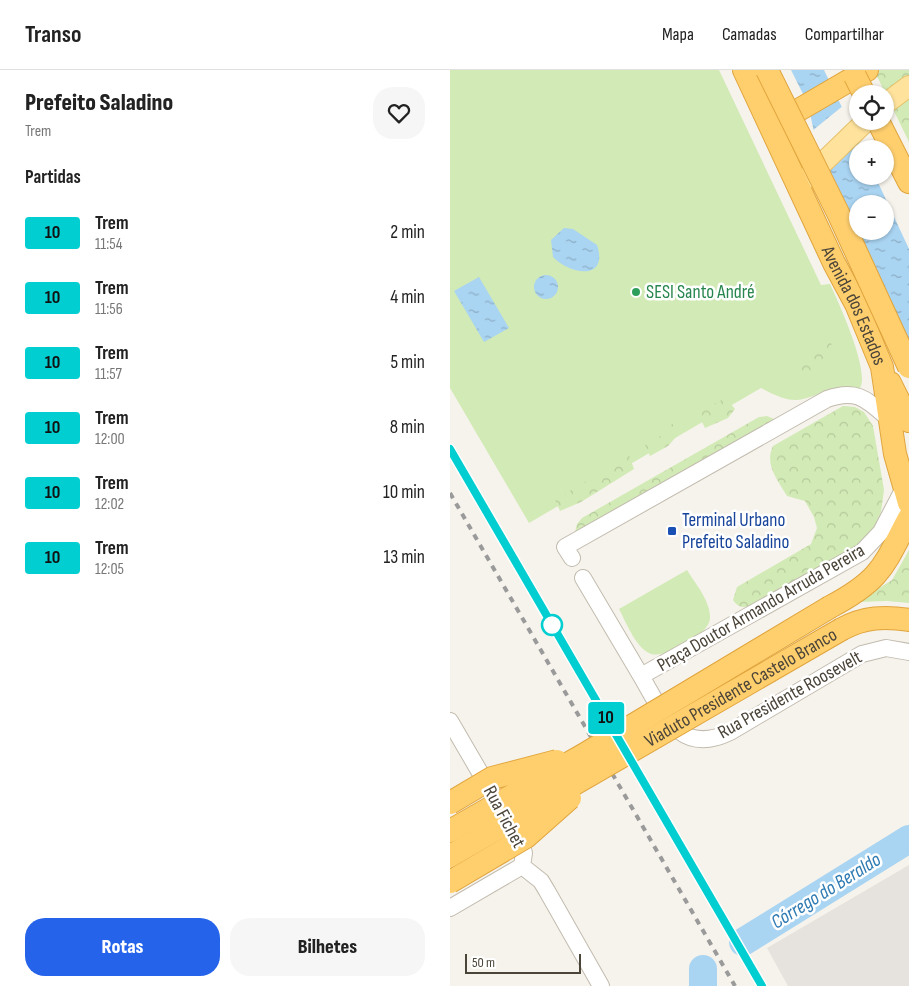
<!DOCTYPE html>
<html lang="pt">
<head>
<meta charset="utf-8">
<style>
  :root { --surface:#fff; --page:#f6f6f6; --text:#222; --muted:#767676; --line:#e0e0e0; --accent:#2563eb }
  body { margin:0; font-family:"Sofia Sans Condensed",sans-serif; background:var(--page); color:var(--text); height:100vh; display:flex; flex-direction:column; font-size:19px; white-space:nowrap }
  * { box-sizing:border-box; margin:0 }
  p { font-size:16px; color:var(--muted) }
  .icon { flex:none; width:28px; height:28px; fill:none; stroke:currentColor; stroke-width:2; stroke-linecap:round; stroke-linejoin:round }
  .map { position:relative; flex:1; overflow:hidden }
  .panel { display:flex; flex-direction:column; background:var(--surface); width:450px }
  .panel>* { flex:none }
  .badge { padding:0 10px; border-radius:4px; font-size:18px; line-height:32px }
  .fabs { position:absolute; left:399px; top:15px; display:grid; gap:10px }
  .fabs a { display:grid; place-items:center; width:45px; height:45px; border-radius:50%; background:var(--surface); box-shadow:0 1px 4px #0004; font-size:25px }
  .scale { position:absolute; left:15px; bottom:12px; width:116px; box-sizing:border-box; padding-left:5px; border:2px solid #4b4439; border-top:0; font-size:14px; line-height:18px; white-space:nowrap; color:#4b4439; -webkit-text-stroke:4px #fff; paint-order:stroke }
  .map>.badge { position:absolute; translate:-50% -50%; box-shadow:0 0 0 2px #fff }
  h2 { padding:0 25px; font-size:19px; line-height:45px }
  .round { display:grid; place-items:center; flex:none; width:52px; height:52px; border-radius:20px; background:var(--page) }
  .headline { display:flex; align-items:center; justify-content:space-between; height:85px; padding:0 25px }
  h1 { font-size:24px; font-weight:800; line-height:38px }
  .action { display:flex; gap:10px; margin-top:auto; padding:10px 25px }
  .action a { flex:1; height:58px; border-radius:20px; background:var(--accent); color:#fff; font-size:20px; font-weight:800; line-height:58px; text-align:center }
  .action a+a { background:var(--page); color:var(--text) }
  ul { padding:0; list-style:none }
  li { display:flex; align-items:center; gap:15px; height:65px; padding:0 25px }
  li div { flex:1 }
  li b { display:block; font-size:19px }
  li em { font-style:normal }
  li .badge { min-width:55px; font-weight:700; text-align:center }
  header { display:flex; align-items:center; gap:30px; box-sizing:border-box; height:70px; padding:0 25px; background:var(--surface); border-bottom:1px solid var(--line) }
  header strong { font-size:24px }
  nav { display:flex; gap:28px; margin-inline-start:auto; font-size:18px }
  main { display:flex; flex:1; min-height:0 }
  .map>svg:first-child { display:block }
  .industrial { fill:#e6e2dd }
  .green { fill:#d2eab5 }
  .forest { fill:url(#forest-crowns) }
  .water { fill:url(#water-ripples) }
  .pier { fill:#f6f3ec }
  .lines { fill:none; stroke-linecap:round; stroke-linejoin:round }
  .river { stroke:#a9d4f2; stroke-width:28 }
  .minor-casing { stroke:#c2bbae; stroke-width:18 }
  .major-casing { stroke:#e6c16a; stroke-width:22 }
  .highway-casing { stroke:#e0a43c; stroke-width:24 }
  .minor { stroke:#fff; stroke-width:16 }
  .major { stroke:#ffe39c; stroke-width:20 }
  .highway { stroke:#ffcf6e; stroke-width:22 }
  .rail { stroke:#9a9a9a; stroke-width:4; stroke-dasharray:6 6; stroke-linecap:butt }
  .highway-bridge-casing { stroke:#e0a43c; stroke-width:24; stroke-linecap:butt }
  .highway-bridge { stroke:#ffcf6e; stroke-width:22 }
  .line-casing { stroke:#fff; stroke-width:11 }
  .line { stroke:#00ced1; stroke-width:8 }
  .leisure-dot { fill:#2e9e5b; stroke:#fff; stroke-width:2 }
  .transit-dot { fill:#1a4fb4; stroke:#fff; stroke-width:2 }
  .stop-dot { fill:#fff; stroke:#00ced1; stroke-width:2.5 }
  .labels { text-anchor:middle; dominant-baseline:central; stroke-width:5; stroke-linejoin:round; paint-order:stroke }
  .leisure-label { font-size:19px; fill:#27864d; stroke:#fff; text-anchor:start }
  .street-label { font-size:19px; fill:#4b4439; stroke:#fff }
  .transit-label { font-size:19px; fill:#164399; stroke:#fff; text-anchor:start }
  .water-label { font-size:20px; font-style:italic; fill:#2e7ab2; stroke:#fff }
</style>
</head>
<body>
<header>
<strong>Transo</strong>
<nav><a>Mapa</a><a>Camadas</a><a>Compartilhar</a></nav>
</header>
<main>
<section class="panel">
<div class="headline"><div><h1>Prefeito Saladino</h1><p>Trem</p></div><a class="round"><svg class="icon" aria-label="heart" viewBox="0 0 24 24"><path d="M12 20l-8-8c-3-5 5-10 8-4 3-6 11-1 8 4z"/></svg></a></div>
<h2>Partidas</h2>
<ul>
<li><span class="badge" style="background:#00ced1;color:#111">10</span><div><b>Trem</b><p>11:54</p></div><em>2 min</em></li>
<li><span class="badge" style="background:#00ced1;color:#111">10</span><div><b>Trem</b><p>11:56</p></div><em>4 min</em></li>
<li><span class="badge" style="background:#00ced1;color:#111">10</span><div><b>Trem</b><p>11:57</p></div><em>5 min</em></li>
<li><span class="badge" style="background:#00ced1;color:#111">10</span><div><b>Trem</b><p>12:00</p></div><em>8 min</em></li>
<li><span class="badge" style="background:#00ced1;color:#111">10</span><div><b>Trem</b><p>12:02</p></div><em>10 min</em></li>
<li><span class="badge" style="background:#00ced1;color:#111">10</span><div><b>Trem</b><p>12:05</p></div><em>13 min</em></li>
</ul>
<div class="action"><a>Rotas</a><a>Bilhetes</a></div>
</section>
<div class="map">
<svg width="459" height="916" viewBox="0 0 459 916">
  <defs>
    <pattern id="forest-crowns" width="20" height="18" patternUnits="userSpaceOnUse" patternTransform="scale(1.25)"><rect width="20" height="18" fill="#d2eab5"/><path d="M2 6a3 3 0 1 1 6 0M12 15a3 3 0 1 1 6 0" fill="none" stroke="#b6ca9c"/></pattern>
    <pattern id="water-ripples" width="26" height="14" patternUnits="userSpaceOnUse" patternTransform="scale(1.25)"><rect width="26" height="14" fill="#a9d4f2"/><path d="M2 4q2-2 4 0t4 0M15 11q2-2 4 0t4 0" fill="none" stroke="#8caec5"/></pattern>
  </defs>
  <rect width="100%" height="100%" fill="#f6f3ec"/>
  <path class="industrial" d="M459 795V916H338L317 878Z"/>
  <path class="green" d="M0 0H269L371 215 380 214C389 233 420 301 410 318 403 319 394 318 386 319 349 328 350 339 311 318L79 453 0 318Z
    M237 500C245 513 261 532 260 548 260 565 213 591 199 583 185 576 176 552 169 539Z"/>
  <path class="forest" d="M424 0H459V72Z
    M376 267 383 276V286L370 291 357 288C359 277 367 272 376 267Z
    M361 292 366 300 362 311H349L348 295Z
    M276 328 285 339 278 348 255 358 250 348 253 339Z
    M393 336 405 337 414 342 423 356 434 420 431 442 425 456 411 474 302 536C294 538 288 538 283 530L287 517 361 474 367 458 364 447 355 431 337 426C328 410 314 395 323 376Z
    M317 346 324 349V352L125 462 127 454 132 448 309 347Z
    M223 354 226 357V367L218 376 200 386 195 375 212 365 215 357Z
    M179 385 184 399 131 432 110 441 105 430Z
    M459 480V533L437 531 407 532 442 510Z"/>
  <path class="water" d="M341 0H374L412 79H408V106H425L459 179V280L408 161H435V134H408V161L367 76 358 34Z
    M114 158 123 159 147 175C159 211 120 205 103 187L101 170Z
    M84 217a12 12 0 1 1 24 0a12 12 0 1 1-24 0Z
    M29 207 59 258 34 272 4 221Z"/>
  <path class="pier" d="M394 35 407 64 375 99 365 77 362 61Z"/>
  <g class="lines">
    <path class="river" d="M293 872 459 769
      M253 899V916"/>
    <defs>
      <path id="minor" d="M122 488 115 477 377 329C407 318 417 330 439 349
        M133 508 191 606 412 482 431 462 454 418
        M191 606C213 643 229 687 280 662L412 584 436 578 459 582
        M0 651 71 773 74 783 72 796
        M72 796 91 811 97 821 151 916
        M0 838 72 796"/>
      <path id="major" d="M435 34 459 16
        M356 109 416 51"/>
      <g id="highway">
        <path id="s1" d="M294 0 384 193 406 234 432 297 445 384 459 433"/>
        <path d="M320 47 347 41 417 0"/>
        <path d="M428 51 459 112"/>
        <path d="M440 313 459 351"/>
        <path d="M380 537C431 510 433 497 459 448"/>
        <path d="M392 559C414 547 435 546 459 550"/>
      </g>
    </defs>
    <use href="#minor" class="minor-casing"/>
    <use href="#major" class="major-casing"/>
    <use href="#highway" class="highway-casing"/>
    <use href="#minor" class="minor"/>
    <use href="#major" class="major"/>
    <use href="#highway" class="highway"/>
    <path class="rail" d="M0 379 312 916
      M0 423 285 916"/>
    <defs>
      <g id="highway-bridge">
        <path d="M317 0 389 145 459 297"/>
        <path d="M405 6 414 24"/>
        <path d="M0 733 42 708 107 691"/>
        <path d="M0 761 135 684 380 537"/>
        <path id="s2" d="M0 786 392 559"/>
        <path d="M0 812 76 767 120 728"/>
      </g>
    </defs>
    <use href="#highway-bridge" class="highway-bridge-casing"/>
    <use href="#highway-bridge" class="highway-bridge"/>
  </g>
  <g class="lines">
    <defs>
      <path id="line" d="M0 379 312 916"/>
    </defs>
    <use href="#line" class="line-casing"/>
    <use href="#line" class="line"/>
  </g>
  <circle class="leisure-dot" cx="186" cy="222" r="5"/>
  <rect class="transit-dot" x="217" y="456" width="10" height="10" rx="2.5"/>
  <circle class="stop-dot" cx="102" cy="555" r="10"/>
  <g class="labels">
    <g class="leisure-label">
      <text x="196" y="222">SESI Santo André</text>
    </g>
    <g class="street-label">
      <text stroke="none"><textPath href="#s1" startOffset="260">Avenida dos Estados</textPath></text>
      <text transform="translate(311 538) rotate(-30)">Praça Doutor Armando Arruda Pereira</text>
      <text stroke="none"><textPath href="#s2" startOffset="336">Viaduto Presidente Castelo Branco</textPath></text>
      <text transform="translate(340 625) rotate(-29)">Rua Presidente Roosevelt</text>
      <text transform="translate(54 747) rotate(62)">Rua Fichet</text>
    </g>
    <g class="transit-label">
      <text x="232" y="450">Terminal Urbano<tspan x="232" dy="22">Prefeito Saladino</tspan></text>
    </g>
    <g class="water-label">
      <text transform="translate(376 821) rotate(-32)">Córrego do Beraldo</text>
    </g>
  </g>
</svg>
<div class="fabs">
<a><svg class="icon" aria-label="locate" viewBox="0 0 24 24"><circle cx="12" cy="12" r="6"/><path d="M12 2v4M12 18v4M2 12h4M18 12h4"/></svg></a>
<a>+</a>
<a>−</a>
</div>
<div class="scale">50 m</div>
<b class="badge" style="left:156px;top:648px;background:#00ced1;color:#111">10</b>
</div>
</main>
</body>
</html>
